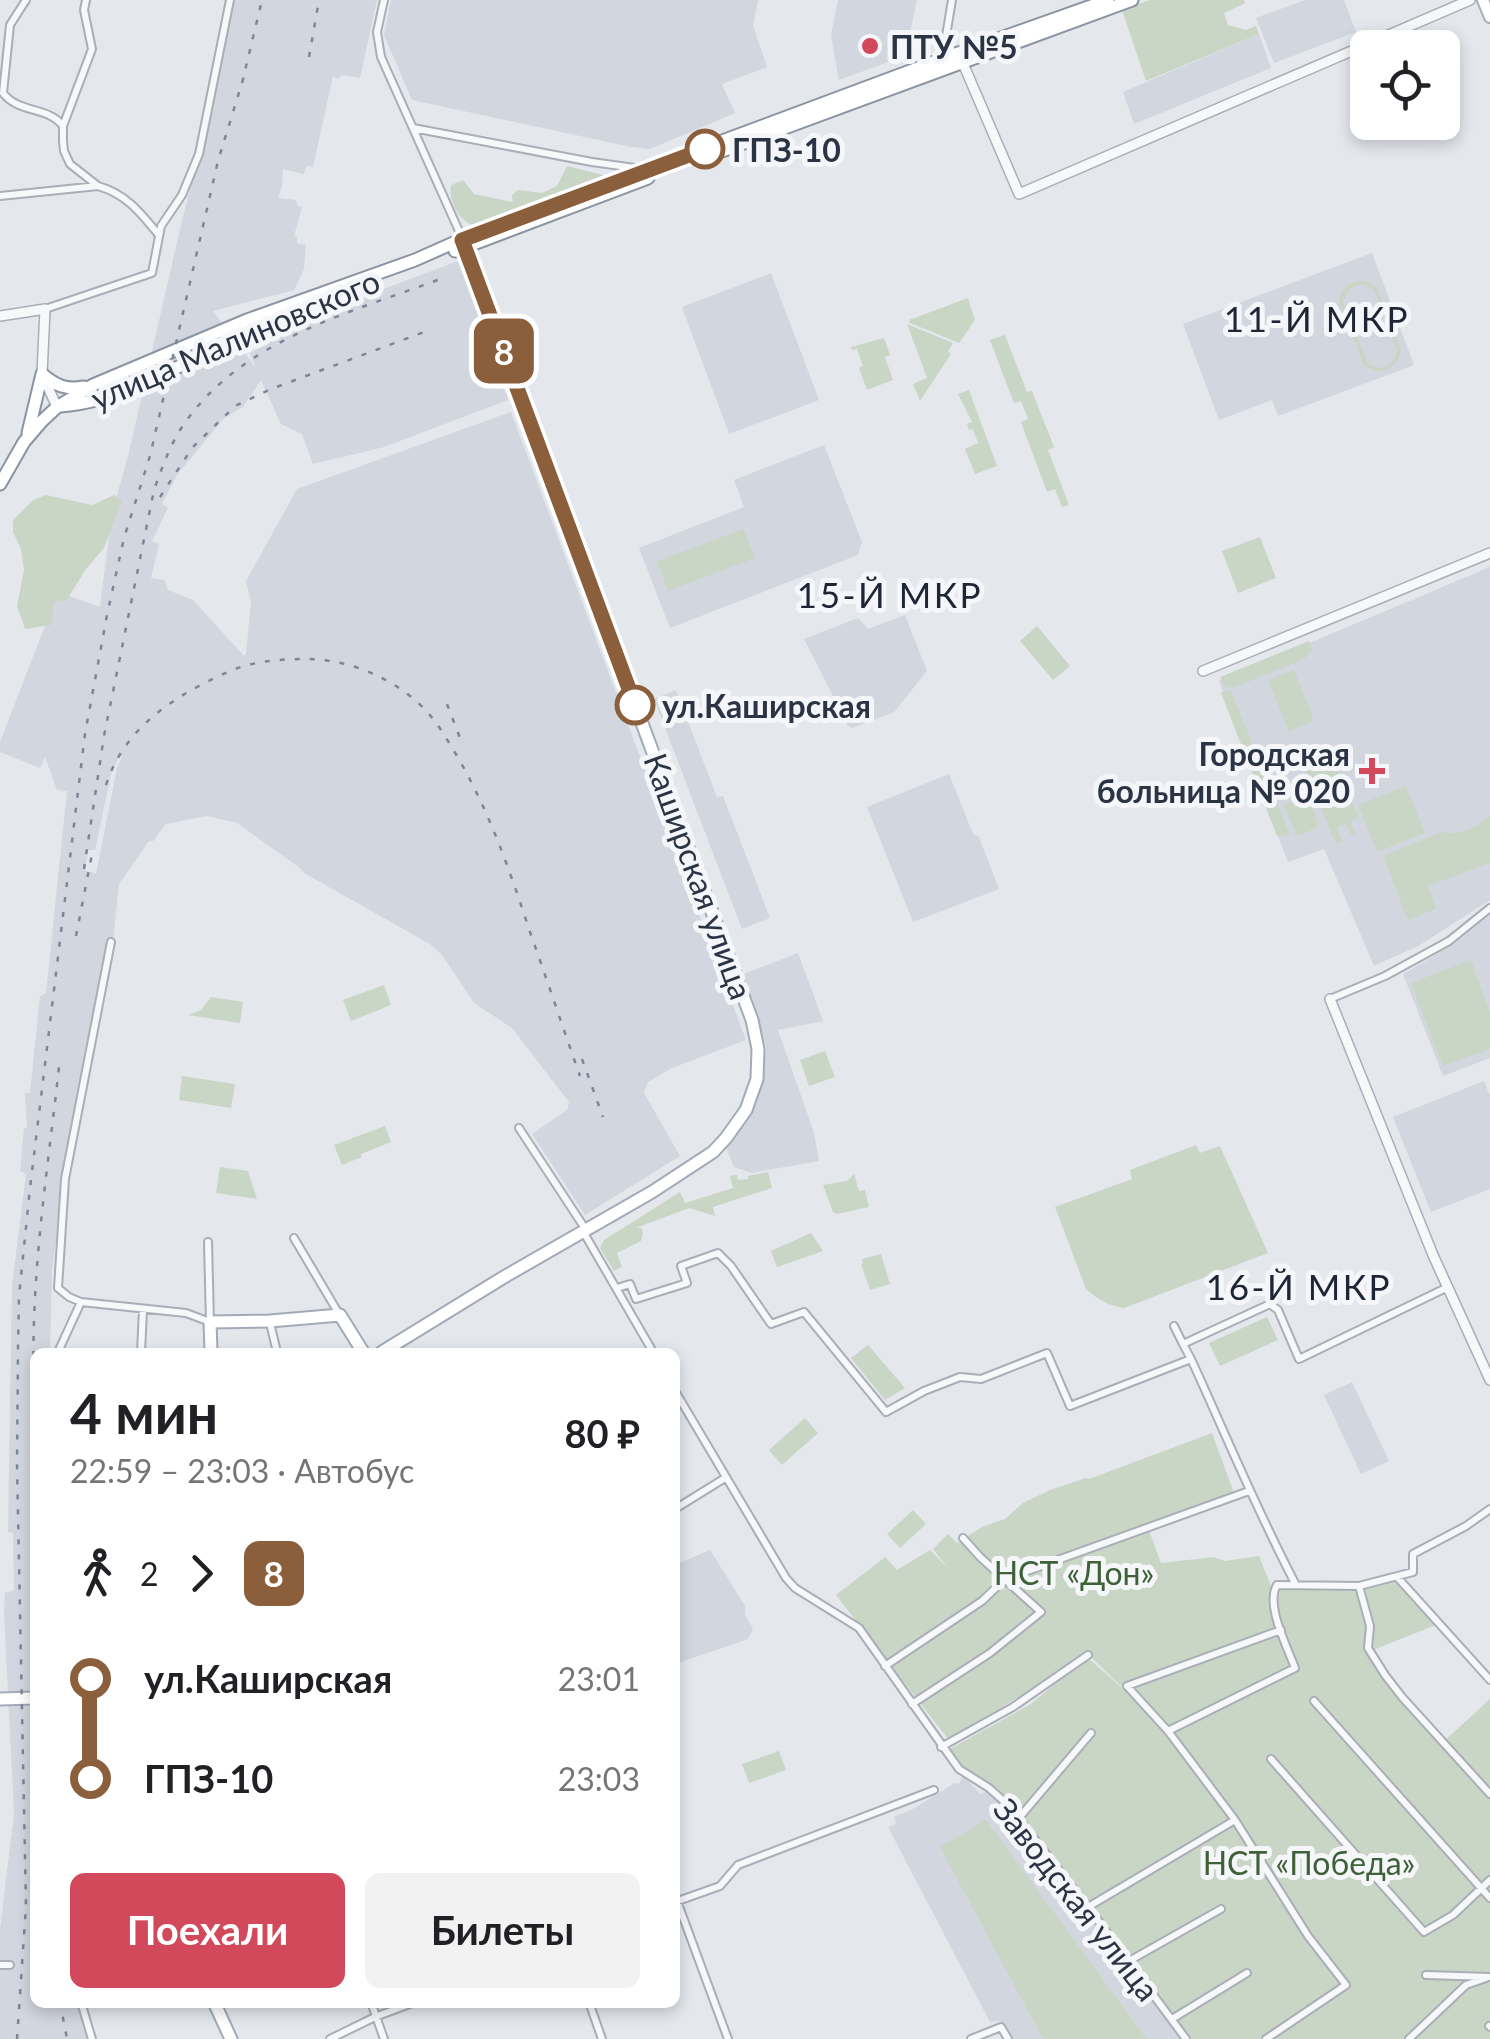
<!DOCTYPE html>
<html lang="ru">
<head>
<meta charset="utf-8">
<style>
  :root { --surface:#fff; --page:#f2f2f2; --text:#202124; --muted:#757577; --accent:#d1495b }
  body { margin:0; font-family:Lato,sans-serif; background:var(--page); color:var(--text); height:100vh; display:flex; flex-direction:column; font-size:38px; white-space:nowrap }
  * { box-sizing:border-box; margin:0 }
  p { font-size:32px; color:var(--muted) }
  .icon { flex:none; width:55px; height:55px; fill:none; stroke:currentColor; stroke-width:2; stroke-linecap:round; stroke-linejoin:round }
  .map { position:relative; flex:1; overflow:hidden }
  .details { position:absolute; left:30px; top:1348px; width:650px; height:660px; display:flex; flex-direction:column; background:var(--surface); border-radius:15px; box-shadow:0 5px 15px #0003 }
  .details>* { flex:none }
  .badge { padding:0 20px; border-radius:15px; font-size:35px; line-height:65px }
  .buttons { position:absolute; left:1350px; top:30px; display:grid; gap:20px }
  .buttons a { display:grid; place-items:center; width:110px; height:110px; border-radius:15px; background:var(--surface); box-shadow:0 5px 15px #0003; font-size:50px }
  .map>.badge { position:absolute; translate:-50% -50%; box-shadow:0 0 0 5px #fff }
  .legs { display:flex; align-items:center; gap:15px; height:110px; padding:0 40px; font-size:32px }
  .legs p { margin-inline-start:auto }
  .headline { display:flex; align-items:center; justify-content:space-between; height:170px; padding:0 40px }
  h1 { font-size:55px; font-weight:700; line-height:75px }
  .primary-button { display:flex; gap:20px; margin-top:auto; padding:20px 40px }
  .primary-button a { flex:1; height:115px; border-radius:15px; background:var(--accent); color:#fff; font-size:40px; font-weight:700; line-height:115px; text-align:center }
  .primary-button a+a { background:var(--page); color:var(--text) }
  ul { padding:0 40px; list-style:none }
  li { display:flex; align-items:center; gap:35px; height:100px; font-size:38px }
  li i { display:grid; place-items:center; width:15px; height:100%; margin:0 12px; background:currentColor }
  li i::after { content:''; width:25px; height:25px; margin:-12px; border:8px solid; border-radius:50%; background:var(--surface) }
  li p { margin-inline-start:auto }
  li:first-child i { background:linear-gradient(#0000 50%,currentColor 0) }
  li:last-child i { background:linear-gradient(currentColor 50%,#0000 0) }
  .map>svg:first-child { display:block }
  .built { fill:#d2d6de; fill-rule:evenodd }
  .green { fill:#c9d6c5; fill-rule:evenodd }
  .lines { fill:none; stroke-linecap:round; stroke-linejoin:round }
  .minor-casing { stroke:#a9aeb7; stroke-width:10 }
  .tertiary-casing { stroke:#a9aeb7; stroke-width:12 }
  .secondary-casing { stroke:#a9aeb7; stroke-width:14 }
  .primary-casing { stroke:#a3abb8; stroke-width:15 }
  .trunk-casing { stroke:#8b94a3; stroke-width:15 }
  .minor { stroke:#f7f8fa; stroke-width:6 }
  .tertiary { stroke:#f7f8fa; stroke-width:9 }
  .secondary { stroke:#fff; stroke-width:10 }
  .primary { stroke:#fff; stroke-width:11 }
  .trunk { stroke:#fff; stroke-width:11 }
  .rail { stroke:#7d8696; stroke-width:2.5; stroke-dasharray:5 10; stroke-linecap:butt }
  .line-1-casing { stroke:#fff; stroke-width:22 }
  .line-1 { stroke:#8b5e3c; stroke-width:15 }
  .poi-dot { fill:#d1495b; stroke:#f4f6f9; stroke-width:4 }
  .stop-1-dot { fill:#fff; stroke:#8b5e3c; stroke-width:5 }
  .labels { text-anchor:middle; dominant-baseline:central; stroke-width:10; stroke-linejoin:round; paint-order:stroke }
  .poi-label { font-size:32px; font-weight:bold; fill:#2b3445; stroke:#f4f6f9; text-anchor:start }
  .stop-label { font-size:32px; font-weight:bold; fill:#2b3445; stroke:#f4f6f9; text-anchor:start }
  .street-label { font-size:32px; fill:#2b3445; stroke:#f4f6f9 }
  .park-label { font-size:32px; fill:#3f6138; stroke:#f4f6f9 }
  .neighbourhood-label { font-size:35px; letter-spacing:2.5px; fill:#1d2536; stroke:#f4f6f9 }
</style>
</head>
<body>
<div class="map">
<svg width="1490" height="2039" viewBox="0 0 1490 2039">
  <rect width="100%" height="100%" fill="#e4e7ec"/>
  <path class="built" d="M234 0H377L360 78 341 75 339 79 333 76 313 167 306 166 304 174 283 169 282 186 278 198 296 200 297 206 302 207 294 236 297 237V243L306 245 304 269 294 290 213 311 256 368 250 353 315 315 458 261 508 400 384 447 313 464 302 434 281 424 261 380 243 407 224 418 177 475 162 504 168 508 152 541 159 544 151 578 164 580 168 590 193 600 244 656 246 654 251 603 246 581 297 489 511 412 746 1040 672 1068 648 1082 644 1093 680 1156 585 1215 532 1134 567 1110 569 1102 512 1028 474 1003 443 956 430 944 304 873 300 868 237 823 206 816 166 824 153 841H149L119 884 113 940 95 1045 86 1044 72 1126 52 1271 50 1352H35V2002L79 2003 90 2039H0V1929L14 1814 4 1612 5 1593 14 1590 13 1533 8 1532 12 1286 26 1174 20 1171 24 1129 27 1127 25 1093H30L40 996 46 993 67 791 57 790 45 757 40 768 0 752V742L58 592 100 607 112 513 128 456 181 225 215 92ZM120 756 122 757 117 768 96 874 85 870 88 850H95L112 770Z
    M391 0H758L753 26 767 67 722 84 735 113 650 149 631 147 412 100 384 35Z
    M838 0H917L905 56 839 80 831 35Z
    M1305 0H1344L1356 32 1274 63 1256 18Z
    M1259 34 1271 68 1134 124 1123 92Z
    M1372 253 1414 365 1278 416 1272 400 1219 420 1183 324Z
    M771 273 819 400 729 434 682 307Z
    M824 445 862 542 858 555 670 628 639 548 744 507 734 480Z
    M1490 567V900L1420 945 1374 966 1324 849 1288 862 1219 681Z
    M905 615 927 671 894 712 852 728 848 726 804 639 858 618 868 629Z
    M676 690 717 797 723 796 770 918 742 929 654 699Z
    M949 774 973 834 979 837 999 889 913 922 867 807Z
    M1490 915V1058L1443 1076 1403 974 1454 944Z
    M798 953 823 1021 778 1030 814 1133 819 1161 751 1173 734 1167 726 1147 743 1126 757 1103 764 1074 766 1046 744 974Z
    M1484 1081 1490 1096V1189L1431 1212 1393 1117Z
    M1352 1382 1389 1461 1361 1474 1324 1395Z
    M710 1550 745 1606V1614L753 1629 748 1639 675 1664V1565Z
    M963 1775 980 1794 987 1791 1008 1809 1182 2039H1147L986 1821 1033 2017 1043 2039H1011L999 2021 990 2022 888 1827 896 1824 894 1817 911 1810 955 1783 959 1784Z"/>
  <path class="green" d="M1150 0H1244L1245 3 1224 13 1228 25 1246 30 1256 26 1259 34 1146 81 1122 10Z
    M567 166 607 176 603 181 475 226C460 222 448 201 451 185L463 180 474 194 513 202 512 195 518 190 542 193 557 186Z
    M1366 281 1377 288 1401 350C1397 371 1379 377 1363 364L1339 302C1341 287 1351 280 1366 281ZM1362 284 1374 290 1397 351 1394 360 1387 366 1379 368 1368 364 1343 302 1349 289Z
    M968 298 975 320 959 343 910 323 909 320Z
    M907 324 953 343 948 351 951 354 920 401 913 384 927 378Z
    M1005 335 1027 392 1032 391 1054 447 1048 450 1069 505 1062 507 1055 489 1047 492 1021 422 1028 419 1021 401 1014 403 990 340Z
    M884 338 890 355 885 357 893 380 867 390 859 368 863 366 857 349 852 350 851 347Z
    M969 390 997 466 975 474 965 449 978 443 973 429 969 430 967 424 972 422 958 394Z
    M46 495 92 505 114 495 122 501 104 548 86 569 66 601 54 602 51 625 25 629 17 606 24 570 21 549 13 532V520L33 500Z
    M744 529 755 558 668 591 657 561Z
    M1260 537 1276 578 1238 593 1222 551Z
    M1037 626 1070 666 1053 680 1020 641Z
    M1309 641 1312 650 1304 659 1233 688 1224 686 1220 677Z
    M1294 670 1314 721 1289 731 1268 680Z
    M1225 691H1231L1290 835 1277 836 1221 693Z
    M1329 751 1359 817 1351 821 1355 833 1351 835 1346 824 1337 827 1342 841 1336 844 1302 762Z
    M1406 786 1425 833 1379 851 1376 848 1358 805Z
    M1291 802 1296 807 1310 802 1318 824 1317 828 1300 835 1296 834 1284 805Z
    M1490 816V863L1428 886 1436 909 1408 920 1383 856 1442 832C1452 835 1469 831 1478 825 1482 822 1485 818 1490 816Z
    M1471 960 1490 1012V1049L1443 1066 1411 983Z
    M384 985 391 1005 351 1021 343 1000Z
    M211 997 243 1002 240 1023 188 1015 201 1010Z
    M825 1051 835 1077 809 1086 800 1060Z
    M182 1076 235 1084 231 1108 179 1100Z
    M385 1126 391 1142 361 1154 362 1157 342 1165 334 1145Z
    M1196 1145 1200 1153 1220 1146 1268 1253 1124 1308C1109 1306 1097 1299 1086 1289L1055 1207 1132 1179 1130 1170Z
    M220 1167 248 1171 257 1199 216 1193Z
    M768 1172 772 1188 713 1207 715 1216 689 1208 636 1228H641L643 1233 641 1241 617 1253 622 1267 614 1271 600 1248 604 1240 680 1192 685 1203 733 1188 730 1176 737 1175 738 1180 748 1179V1176Z
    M854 1174 859 1191 865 1190 869 1207 837 1214 833 1212 823 1185 847 1181Z
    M811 1233 823 1251 777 1267 771 1251Z
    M881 1254 890 1284 870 1290 861 1264 863 1263 862 1259Z
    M1267 1317 1278 1340 1220 1366 1209 1343Z
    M868 1345 905 1388 885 1400 851 1358Z
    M805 1418 818 1433 782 1465 769 1450Z
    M1212 1433 1234 1493 1147 1525 1161 1563 1214 1557 1225 1561 1259 1556 1271 1586 1358 1581 1393 1572 1441 1623 1368 1652 1392 1690 1442 1743 1490 1699V1975L1466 1983 1407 2039H1189L1014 1808 992 1786 961 1768 948 1750 1031 1704 1087 1657 1130 1695 1088 1654 949 1740 836 1595 885 1557 897 1570 930 1550 949 1569 933 1549 948 1534 957 1543 982 1527 1005 1519 1023 1503 1050 1490 1086 1478 1089 1479Z
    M913 1510 926 1524 900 1548 887 1534Z
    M779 1751 786 1770 749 1783 742 1764Z
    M986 1820 1147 2039H1043L940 1847Z
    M1490 1980V2039H1412L1466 1988Z"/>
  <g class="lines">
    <defs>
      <path id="minor" d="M26 0 10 25 3 93C19 114 48 106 63 126
        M86 0 84 10 92 49 63 126V141L64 151 70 164 98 186
        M384 0 377 32 381 57 463 240
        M952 0 946 36 953 54
        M413 128 592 162 642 169
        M0 196 98 186C126 194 140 212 158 234
        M45 309 152 273 161 226 182 195 199 154 230 0
        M111 942 65 1179 58 1288 69 1297 81 1302 186 1313 210 1322 208 1242
        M1330 999 1385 976 1449 941 1490 908
        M519 1128 586 1230
        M584 1233 653 1352
        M294 1238 339 1314
        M617 1288 630 1284 636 1299 687 1283 681 1266 718 1253 731 1266 771 1324 804 1312 886 1412 924 1391 960 1377 981 1379 1047 1353 1070 1406 1191 1359 1183 1344 1270 1304 1278 1310 1299 1359 1448 1287
        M270 1323 277 1352
        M1174 1326 1183 1344
        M58 1352 81 1302
        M141 1352 143 1310
        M1191 1359C1226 1435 1257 1511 1296 1585
        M675 1391 786 1578 795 1588 859 1628 959 1769 989 1788 1007 1804 1088 1907 1186 2039
        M675 1509 725 1478
        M1398 1578 1490 1680
        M1359 1586 1370 1626 1368 1648 1385 1675 1402 1697 1490 1794
        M885 1666 982 1601 1005 1579 1249 1491
        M1314 1701 1490 1898
        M912 1704 990 1653 1041 1612 980 1557 963 1538
        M1168 1731 1295 1668C1287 1646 1265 1605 1277 1585L1359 1586 1413 1572V1554L1466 1526 1490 1509
        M941 1747 1013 1707 1088 1655
        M1271 1759 1424 1932 1453 1915 1490 1880
        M1018 1819 1091 1733
        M677 1901 728 2039
        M675 1902 720 1886 738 1865 934 1790
        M1088 1907 1235 1820
        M1129 1961 1221 1909
        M0 1965H10
        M1426 1975 1490 1977
        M81 2002 92 2039
        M371 2002 384 2039
        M589 2002 602 2039
        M1172 2019 1247 1973
        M1489 2026 1490 2027
        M330 2039 375 2017 415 2002
        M971 2039 1001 2027 1008 2039
        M1266 2039 1346 1985 1308 1936 1235 1820 1168 1731 1127 1686 1281 1630
        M1409 2039 1466 1985 1486 1978"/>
      <path id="tertiary" d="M959 60 965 68 1019 194 1470 0
        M0 316 45 309 42 374 57 407
        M1203 671 1490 553
        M1330 999 1433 1255 1490 1380"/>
      <path id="secondary" d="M1483 0 1490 17"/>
      <path id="primary" d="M211 1352 210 1322 270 1321 340 1315 363 1352
        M382 1352 504 1277 652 1192 713 1152 726 1138 746 1110 757 1079 758 1049 752 1020 463 240
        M0 1699 35 1698
        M214 2002 231 2039"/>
      <path id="trunk" d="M722 151 1132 0
        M455 251 648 178
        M42 374C56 386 66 390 84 387
        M61 406C111 402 158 378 201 355 222 343 242 330 264 322
        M28 433 42 374
        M0 484 24 442 42 421 57 407 93 385 247 320 415 260 478 232 953 55 1108 0"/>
    </defs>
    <use href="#minor" class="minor-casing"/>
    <use href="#tertiary" class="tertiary-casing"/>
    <use href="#secondary" class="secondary-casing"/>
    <use href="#primary" class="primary-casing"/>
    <use href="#trunk" class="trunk-casing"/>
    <use href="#minor" class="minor"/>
    <use href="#tertiary" class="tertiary"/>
    <use href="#secondary" class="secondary"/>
    <use href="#primary" class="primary"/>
    <use href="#trunk" class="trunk"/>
    <path class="rail" d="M309 57 319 0
      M242 83 262 0
      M160 497 192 448 235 406 271 389 427 331
      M447 704 463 746
      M106 785C125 726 176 695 230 671 254 661 280 659 305 659 346 659 386 675 416 701 436 718 448 741 461 763 491 816 511 874 530 932 547 980 563 1028 580 1076
      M84 869 104 736 154 490C162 468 169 447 182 427 241 339 350 313 443 278
      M76 936 92 854
      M582 1059 603 1117
      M35 1401C28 1290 47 1177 59 1067
      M60 2002 67 2039
      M17 2039 26 1906 17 1464 18 1349 19 1296 30 1188 85 734 107 615 124 538 150 456 218 161 245 73"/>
  </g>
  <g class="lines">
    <defs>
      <path id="line-1" d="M635 705 462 240 705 149"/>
    </defs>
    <use href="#line-1" class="line-1-casing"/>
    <use href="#line-1" class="line-1"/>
  </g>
  <g class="poi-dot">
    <circle cx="870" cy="46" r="10"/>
    <path d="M1367 756h10v10h10v10h-10v10h-10v-10h-10v-10h10z"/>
  </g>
  <g class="stop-1-dot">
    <circle cx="705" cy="149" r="18"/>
    <circle cx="635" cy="705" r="18"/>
  </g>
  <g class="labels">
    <g class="poi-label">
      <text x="890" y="46">ПТУ №5</text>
      <text x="1350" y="753" text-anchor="end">Городская<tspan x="1350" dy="37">больница № 020</tspan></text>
    </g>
    <g class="stop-label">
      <text x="732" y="149">ГПЗ-10</text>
      <text x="662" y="705">ул.Каширская</text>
    </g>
    <g class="street-label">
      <text transform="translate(235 339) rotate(-23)">улица Малиновского</text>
      <text transform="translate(699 876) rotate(70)">Каширская улица</text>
      <text transform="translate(1077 1899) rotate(52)">Заводская улица</text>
    </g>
    <g class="park-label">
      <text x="1074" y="1572">НСТ «Дон»</text>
      <text x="1309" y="1862">НСТ «Победа»</text>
    </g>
    <g class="neighbourhood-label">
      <text x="1317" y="318">11-Й МКР</text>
      <text x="890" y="594">15-Й МКР</text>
      <text x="1299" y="1286">16-Й МКР</text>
    </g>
  </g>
</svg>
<div class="buttons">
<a><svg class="icon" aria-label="locate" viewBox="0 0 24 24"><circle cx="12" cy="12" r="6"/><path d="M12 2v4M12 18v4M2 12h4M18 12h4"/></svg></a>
</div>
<b class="badge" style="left:504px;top:351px;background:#8b5e3c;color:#fff">8</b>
<section class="details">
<div class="headline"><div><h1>4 мин</h1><p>22:59 – 23:03 · Автобус</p></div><b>80 ₽</b></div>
<div class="legs"><svg class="icon" aria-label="walk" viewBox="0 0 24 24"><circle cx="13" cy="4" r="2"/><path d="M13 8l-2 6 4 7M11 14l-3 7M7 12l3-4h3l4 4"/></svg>2<svg class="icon" aria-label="forward" viewBox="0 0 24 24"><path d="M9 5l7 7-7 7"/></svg><b class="badge" style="background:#8b5e3c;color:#fff">8</b></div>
<ul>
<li><i style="color:#8b5e3c"></i><b>ул.Каширская</b><p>23:01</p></li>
<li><i style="color:#8b5e3c"></i><b>ГПЗ-10</b><p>23:03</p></li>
</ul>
<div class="primary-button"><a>Поехали</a><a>Билеты</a></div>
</section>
</div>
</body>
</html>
